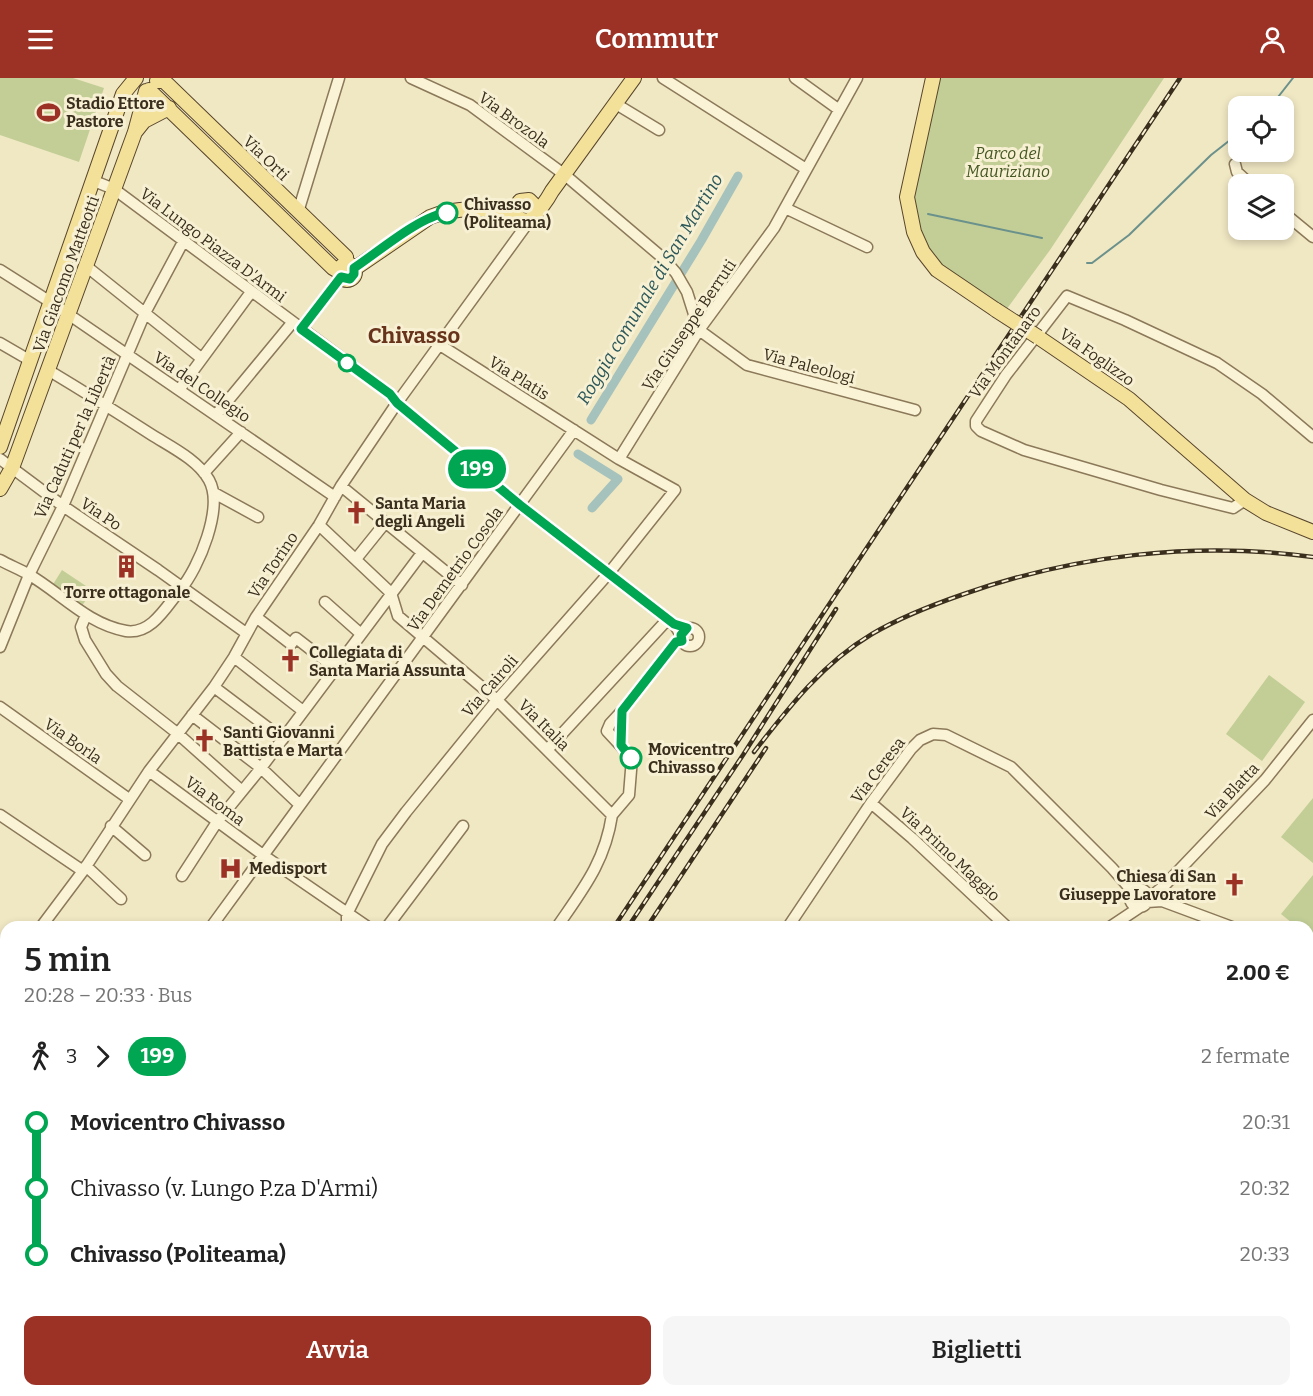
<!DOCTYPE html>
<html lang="it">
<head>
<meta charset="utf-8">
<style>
  :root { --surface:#fff; --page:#f6f6f6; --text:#222; --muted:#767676; --accent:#9c3226 }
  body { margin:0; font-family:Bitter,serif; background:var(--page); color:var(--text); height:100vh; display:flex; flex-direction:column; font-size:22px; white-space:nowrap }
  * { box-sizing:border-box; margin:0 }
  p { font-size:20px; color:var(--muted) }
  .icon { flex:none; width:33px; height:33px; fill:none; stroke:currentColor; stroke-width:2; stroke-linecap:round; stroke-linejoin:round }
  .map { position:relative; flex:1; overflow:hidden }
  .side { position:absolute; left:0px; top:843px; width:1314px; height:476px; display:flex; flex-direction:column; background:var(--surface); border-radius:18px 18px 0 0; box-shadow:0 3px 9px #0003 }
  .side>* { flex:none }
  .badge { padding:0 12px; border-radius:20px; font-size:21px; line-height:39px }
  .buttons { position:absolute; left:1228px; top:18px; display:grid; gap:12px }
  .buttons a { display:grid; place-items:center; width:66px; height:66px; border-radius:12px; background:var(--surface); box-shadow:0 3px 9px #0003; font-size:30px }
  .map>.badge { position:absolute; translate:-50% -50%; box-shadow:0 0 0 3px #fff }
  .legs { display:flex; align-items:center; gap:9px; height:66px; padding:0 24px; font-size:20px }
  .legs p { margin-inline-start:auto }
  .head { display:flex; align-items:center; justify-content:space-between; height:102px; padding:0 24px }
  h1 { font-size:33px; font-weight:600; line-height:45px }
  .action { display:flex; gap:12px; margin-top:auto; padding:12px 24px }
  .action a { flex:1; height:69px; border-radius:12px; background:var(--accent); color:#fff; font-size:24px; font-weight:600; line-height:69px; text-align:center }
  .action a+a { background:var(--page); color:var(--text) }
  ul { padding:0 24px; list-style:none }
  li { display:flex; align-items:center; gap:21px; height:66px; font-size:22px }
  li i { display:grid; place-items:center; width:9px; height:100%; margin:0 8px; background:currentColor }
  li i::after { content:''; width:15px; height:15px; margin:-8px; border:4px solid; border-radius:50%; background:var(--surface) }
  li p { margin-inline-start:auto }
  li:first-child i { background:linear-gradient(#0000 50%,currentColor 0) }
  li:last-child i { background:linear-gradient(currentColor 50%,#0000 0) }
  header { display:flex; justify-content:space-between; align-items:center; height:78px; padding:0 24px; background:var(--accent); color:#fff; font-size:27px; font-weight:600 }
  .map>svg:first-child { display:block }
  .green { fill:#c2ce96 }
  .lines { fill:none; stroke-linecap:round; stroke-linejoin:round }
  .stream { stroke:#6b918c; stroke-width:2 }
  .canal { stroke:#a5c2bd; stroke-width:9 }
  .minor-casing { stroke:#8b7959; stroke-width:13 }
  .major-casing { stroke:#58462d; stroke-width:16 }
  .minor { stroke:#faf3d6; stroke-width:10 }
  .major { stroke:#f4e199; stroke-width:14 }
  .rail-casing { stroke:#3a2e1d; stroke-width:4.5 }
  .rail { stroke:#f7f0d3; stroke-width:2; stroke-dasharray:7; stroke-linecap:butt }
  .major-bridge-casing { stroke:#58462d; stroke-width:16; stroke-linecap:butt }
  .major-bridge { stroke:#f4e199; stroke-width:14 }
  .line-1-casing { stroke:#fff; stroke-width:14 }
  .line-1 { stroke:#00a651; stroke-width:9 }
  .stop-1-dot { fill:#fff; stroke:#00a651; stroke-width:3 }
  .labels { text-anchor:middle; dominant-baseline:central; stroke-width:6; stroke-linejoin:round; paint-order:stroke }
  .poi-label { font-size:16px; font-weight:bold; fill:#3a2e1d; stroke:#f7f0d3; text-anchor:start }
  .street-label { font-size:16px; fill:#3a2e1d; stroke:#f7f0d3 }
  .park-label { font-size:16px; font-style:italic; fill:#455723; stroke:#f7f0d3 }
  .stop-label { font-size:16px; font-weight:bold; fill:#3a2e1d; stroke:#f7f0d3; text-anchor:start }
  .water-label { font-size:18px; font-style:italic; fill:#2c585a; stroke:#f7f0d3 }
  .district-label { font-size:22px; font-weight:bold; fill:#68331b; stroke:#f7f0d3 }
</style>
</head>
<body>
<header><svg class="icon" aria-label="menu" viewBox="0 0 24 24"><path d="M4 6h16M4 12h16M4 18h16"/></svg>Commutr<svg class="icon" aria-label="person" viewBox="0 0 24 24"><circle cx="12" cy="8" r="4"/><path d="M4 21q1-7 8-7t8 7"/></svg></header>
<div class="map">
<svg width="1313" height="1318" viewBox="0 0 1313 1318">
  <rect width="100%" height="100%" fill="#f0e7c3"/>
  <path class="green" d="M0 0H73L104 10 79 84 0 57Z
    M940 0H1164L1050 172 1006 232 946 196 922 166 914 121Z
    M62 492 92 512 82 528 52 508Z
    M1269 597 1305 624 1262 683 1226 656Z
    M1313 720V785L1281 759Z
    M1313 797V856L1310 860 1308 849H1297L1281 836Z"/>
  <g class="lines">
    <path class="stream" d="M1271 28 1293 0
      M928 136 1042 160
      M1087 185H1092L1129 157 1211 77 1239 55"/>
    <path class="canal" d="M591 342 701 163 738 98
      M578 376 618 401 592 430"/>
    <defs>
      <path id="minor" d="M411 0 470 27 565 97 664 181 676 195 687 214 699 252 747 287 915 332
        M663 0 806 91
        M795 0 838 31
        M616 26 659 52
        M1235 86 1237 94 1250 106
        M94 103 114 111 390 316 397 325 520 427 674 546 681 557
        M785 130 867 169
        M298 134 339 0
        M1284 135 1313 159
        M86 188 201 280
        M0 192 52 225 335 419
        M301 251 341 199
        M0 265 31 283
        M179 312 251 214
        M216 337 292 245
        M0 381 63 428 158 492 246 555
        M619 381 699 252 774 150 857 0
        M204 395 241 354
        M341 408 462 507
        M214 415 258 439
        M1245 422 1233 430 1161 412 1024 372 981 353 976 348V343L1006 297 1067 218 1125 242 1217 285 1262 316 1313 359
        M319 447 391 515
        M356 481 385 445
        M0 482C9 487 19 491 28 496 61 515 87 546 126 553 151 557 166 529 180 512 199 490 224 429 209 402 198 382 171 369 152 357 118 335 83 313 48 292
        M391 515 398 538 497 622 612 737C605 784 583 811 557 849
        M325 524 361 556
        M86 537 81 549 85 562 106 596 117 608 177 655 242 713
        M256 539 291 566 296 560 336 591
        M681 559a9 9 0 1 1 18 0a9 9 0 1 1-18 0Z
        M0 569 29 497 63 428 145 235 183 164
        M234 579 303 633
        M214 609 283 661
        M0 629 129 721
        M192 637 261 690 300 727
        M620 667 607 653 610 646 622 633
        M547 672 668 541
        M149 693 263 777 368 849
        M871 725 912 760 1007 849
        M0 737 83 793
        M612 737 629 717 632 680 620 667 622 633 676 564 682 563
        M111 748 145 777
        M86 788 121 821
        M182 798 217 744 261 690 422 475
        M1130 820a9 9 0 1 1 18 0a9 9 0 1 1-18 0Z
        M1148 821 1164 808 1265 702 1313 642
        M1147 824 1162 823 1232 849
        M41 849 83 793 149 693 214 609 234 579 256 539 319 447 341 408 397 325 530 142
        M211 849 574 352
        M347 849V836L382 766 406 734 497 622 609 495 675 412 619 381 440 267
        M387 849 463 748
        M788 849 871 725 911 671 920 662 933 656 946 657 1011 689 1112 790 1133 814
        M1110 849 1140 829
        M1308 883 1313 887
        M1308 1093 1313 1087
        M135 1312 142 1318
        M509 1312 517 1318
        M70 1318 74 1312
        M277 1318 281 1312
        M533 1318 538 1312
        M548 1318 552 1312
        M1143 1318 1147 1312"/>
      <path id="major" d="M933 0 907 119 914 154 923 174 937 192 996 232
        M157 3H164L346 179 345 186
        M149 12 333 190 340 194
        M136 53 144 43 169 30
        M536 136 535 128 529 122 520 123 515 130C515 139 521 144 530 142 539 133 546 124 552 113L634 0
        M339 194a8 8 0 1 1 16 0a8 8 0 1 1-16 0Z
        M354 191 430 139C456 128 488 131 515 134
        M1038 259 1129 321 1245 422 1266 435 1313 454
        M0 369 123 16 136 0
        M0 411 12 390 135 54 146 13
        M0 895 6 899
        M399 1312 415 1318
        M1063 1312 1072 1318
        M708 1318 712 1312"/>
    </defs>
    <use href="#minor" class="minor-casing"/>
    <use href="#major" class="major-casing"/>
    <use href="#minor" class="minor"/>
    <use href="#major" class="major"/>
    <defs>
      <path id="rail" d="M754 674C789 629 823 585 872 556 901 539 932 527 964 516 1075 477 1196 463 1313 479
        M614 849 1180 0
        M628 849 743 677 836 531
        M647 849 766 670
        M287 1318 291 1312
        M303 1318 307 1312
        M324 1318 328 1312
        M341 1318 345 1312"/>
    </defs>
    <use href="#rail" class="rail-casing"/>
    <use href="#rail" class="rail"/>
    <defs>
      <path id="major-bridge" d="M996 232 1038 259"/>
    </defs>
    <use href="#major-bridge" class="major-bridge-casing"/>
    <use href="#major-bridge" class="major-bridge"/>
  </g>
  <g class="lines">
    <defs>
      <path id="line-1" d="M447 135C421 137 377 175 354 190V196L350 201 341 199 301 251 390 316 397 325 520 427 674 546 687 550 681 557 682 563 676 564 622 633 621 667 631 680"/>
    </defs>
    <use href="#line-1" class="line-1-casing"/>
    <use href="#line-1" class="line-1"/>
  </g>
  <defs>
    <symbol id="stadium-bare" viewBox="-9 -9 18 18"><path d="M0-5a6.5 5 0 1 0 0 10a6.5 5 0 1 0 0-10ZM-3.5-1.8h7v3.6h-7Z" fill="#9c3226" stroke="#f7f0d3" stroke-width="2.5" paint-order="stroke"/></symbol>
    <symbol id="church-bare" viewBox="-9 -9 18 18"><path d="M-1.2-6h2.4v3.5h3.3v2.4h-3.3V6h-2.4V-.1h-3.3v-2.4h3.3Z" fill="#9c3226" stroke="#f7f0d3" stroke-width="2.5" paint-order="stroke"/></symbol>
    <symbol id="building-bare" viewBox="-9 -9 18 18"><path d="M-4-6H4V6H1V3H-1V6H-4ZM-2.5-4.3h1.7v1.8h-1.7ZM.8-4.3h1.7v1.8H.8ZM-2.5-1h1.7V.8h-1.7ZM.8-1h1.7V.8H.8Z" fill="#9c3226" stroke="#f7f0d3" stroke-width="2.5" paint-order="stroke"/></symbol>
    <symbol id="hospital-bare" viewBox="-9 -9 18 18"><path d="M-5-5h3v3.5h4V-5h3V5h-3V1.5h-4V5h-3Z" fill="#9c3226" stroke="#f7f0d3" stroke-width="2.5" paint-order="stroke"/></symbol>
  </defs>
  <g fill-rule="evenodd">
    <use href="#stadium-bare" x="32" y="18" width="33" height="33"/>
    <use href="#church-bare" x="340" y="418" width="33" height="33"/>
    <use href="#building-bare" x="110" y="472" width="33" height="33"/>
    <use href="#church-bare" x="274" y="566" width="33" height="33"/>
    <use href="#church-bare" x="188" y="646" width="33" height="33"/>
    <use href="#hospital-bare" x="214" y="774" width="33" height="33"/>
    <use href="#church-bare" x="1218" y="790" width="33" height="33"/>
  </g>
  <g class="stop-1-dot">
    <circle cx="447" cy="135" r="10"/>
    <circle cx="347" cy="285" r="8"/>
    <circle cx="631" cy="680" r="10"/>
  </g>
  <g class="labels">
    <g class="poi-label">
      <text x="66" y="25">Stadio Ettore<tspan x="66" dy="18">Pastore</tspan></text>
      <text x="375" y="425">Santa Maria<tspan x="375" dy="18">degli Angeli</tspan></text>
      <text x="127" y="514" text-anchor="middle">Torre ottagonale</text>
      <text x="309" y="574">Collegiata di<tspan x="309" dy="18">Santa Maria Assunta</tspan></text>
      <text x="223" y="654">Santi Giovanni<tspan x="223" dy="18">Battista e Marta</tspan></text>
      <text x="249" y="790">Medisport</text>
      <text x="1216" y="798" text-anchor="end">Chiesa di San<tspan x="1216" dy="18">Giuseppe Lavoratore</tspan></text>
    </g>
    <g class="street-label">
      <text transform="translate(514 42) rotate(36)">Via Brozola</text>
      <text transform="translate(266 80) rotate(44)">Via Orti</text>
      <text transform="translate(213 167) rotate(37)">Via Lungo Piazza D'Armi</text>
      <text transform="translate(66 196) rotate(-70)">Via Giacomo Matteotti</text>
      <text transform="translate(689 247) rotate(-56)">Via Giuseppe Berruti</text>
      <text transform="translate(1005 274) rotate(-54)">Via Montanaro</text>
      <text transform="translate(1097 279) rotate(35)">Via Foglizzo</text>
      <text transform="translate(809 288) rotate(15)">Via Paleologi</text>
      <text transform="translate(519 300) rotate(32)">Via Platis</text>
      <text transform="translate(202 309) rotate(34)">Via del Collegio</text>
      <text transform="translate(75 359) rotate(-66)">Via Caduti per la Libertà</text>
      <text transform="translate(101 436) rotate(34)">Via Po</text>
      <text transform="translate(273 487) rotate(-56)">Via Torino</text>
      <text transform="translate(455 491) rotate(-54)">Via Demetrio Cosola</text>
      <text transform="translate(490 608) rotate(-49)">Via Cairoli</text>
      <text transform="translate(544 647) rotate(45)">Via Italia</text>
      <text transform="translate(73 663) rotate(35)">Via Borla</text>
      <text transform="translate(878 692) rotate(-53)">Via Ceresa</text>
      <text transform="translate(1232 713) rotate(-47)">Via Blatta</text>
      <text transform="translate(215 723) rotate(37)">Via Roma</text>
      <text transform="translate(950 776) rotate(43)">Via Primo Maggio</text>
    </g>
    <g class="park-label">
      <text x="1008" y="75">Parco del<tspan x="1008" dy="18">Mauriziano</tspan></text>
    </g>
    <g class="stop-label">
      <text x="464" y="126">Chivasso<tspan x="464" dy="18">(Politeama)</tspan></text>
      <text x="648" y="671">Movicentro<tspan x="648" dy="18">Chivasso</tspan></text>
    </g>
    <g class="water-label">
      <text transform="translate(650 211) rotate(-59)">Roggia comunale di San Martino</text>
    </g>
    <g class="district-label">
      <text x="414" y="257">Chivasso</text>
    </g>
  </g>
</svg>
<div class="buttons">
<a><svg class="icon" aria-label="locate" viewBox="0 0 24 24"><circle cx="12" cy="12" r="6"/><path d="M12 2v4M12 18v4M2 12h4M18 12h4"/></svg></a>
<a><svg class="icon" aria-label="layers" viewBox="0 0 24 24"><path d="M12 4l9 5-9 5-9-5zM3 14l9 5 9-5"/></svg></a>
</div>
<b class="badge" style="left:477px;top:391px;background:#00a651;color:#fff">199</b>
<section class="side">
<div class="head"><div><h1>5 min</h1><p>20:28 – 20:33 · Bus</p></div><b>2.00 €</b></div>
<div class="legs"><svg class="icon" aria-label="walk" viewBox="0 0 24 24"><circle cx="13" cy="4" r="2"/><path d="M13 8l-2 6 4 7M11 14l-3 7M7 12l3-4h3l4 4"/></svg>3<svg class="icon" aria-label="forward" viewBox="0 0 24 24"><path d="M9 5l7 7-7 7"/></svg><b class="badge" style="background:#00a651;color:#fff">199</b><p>2 fermate</p></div>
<ul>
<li><i style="color:#00a651"></i><b>Movicentro Chivasso</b><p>20:31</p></li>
<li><i style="color:#00a651"></i><span>Chivasso (v. Lungo P.za D'Armi)</span><p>20:32</p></li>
<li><i style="color:#00a651"></i><b>Chivasso (Politeama)</b><p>20:33</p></li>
</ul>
<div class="action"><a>Avvia</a><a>Biglietti</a></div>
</section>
</div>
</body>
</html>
